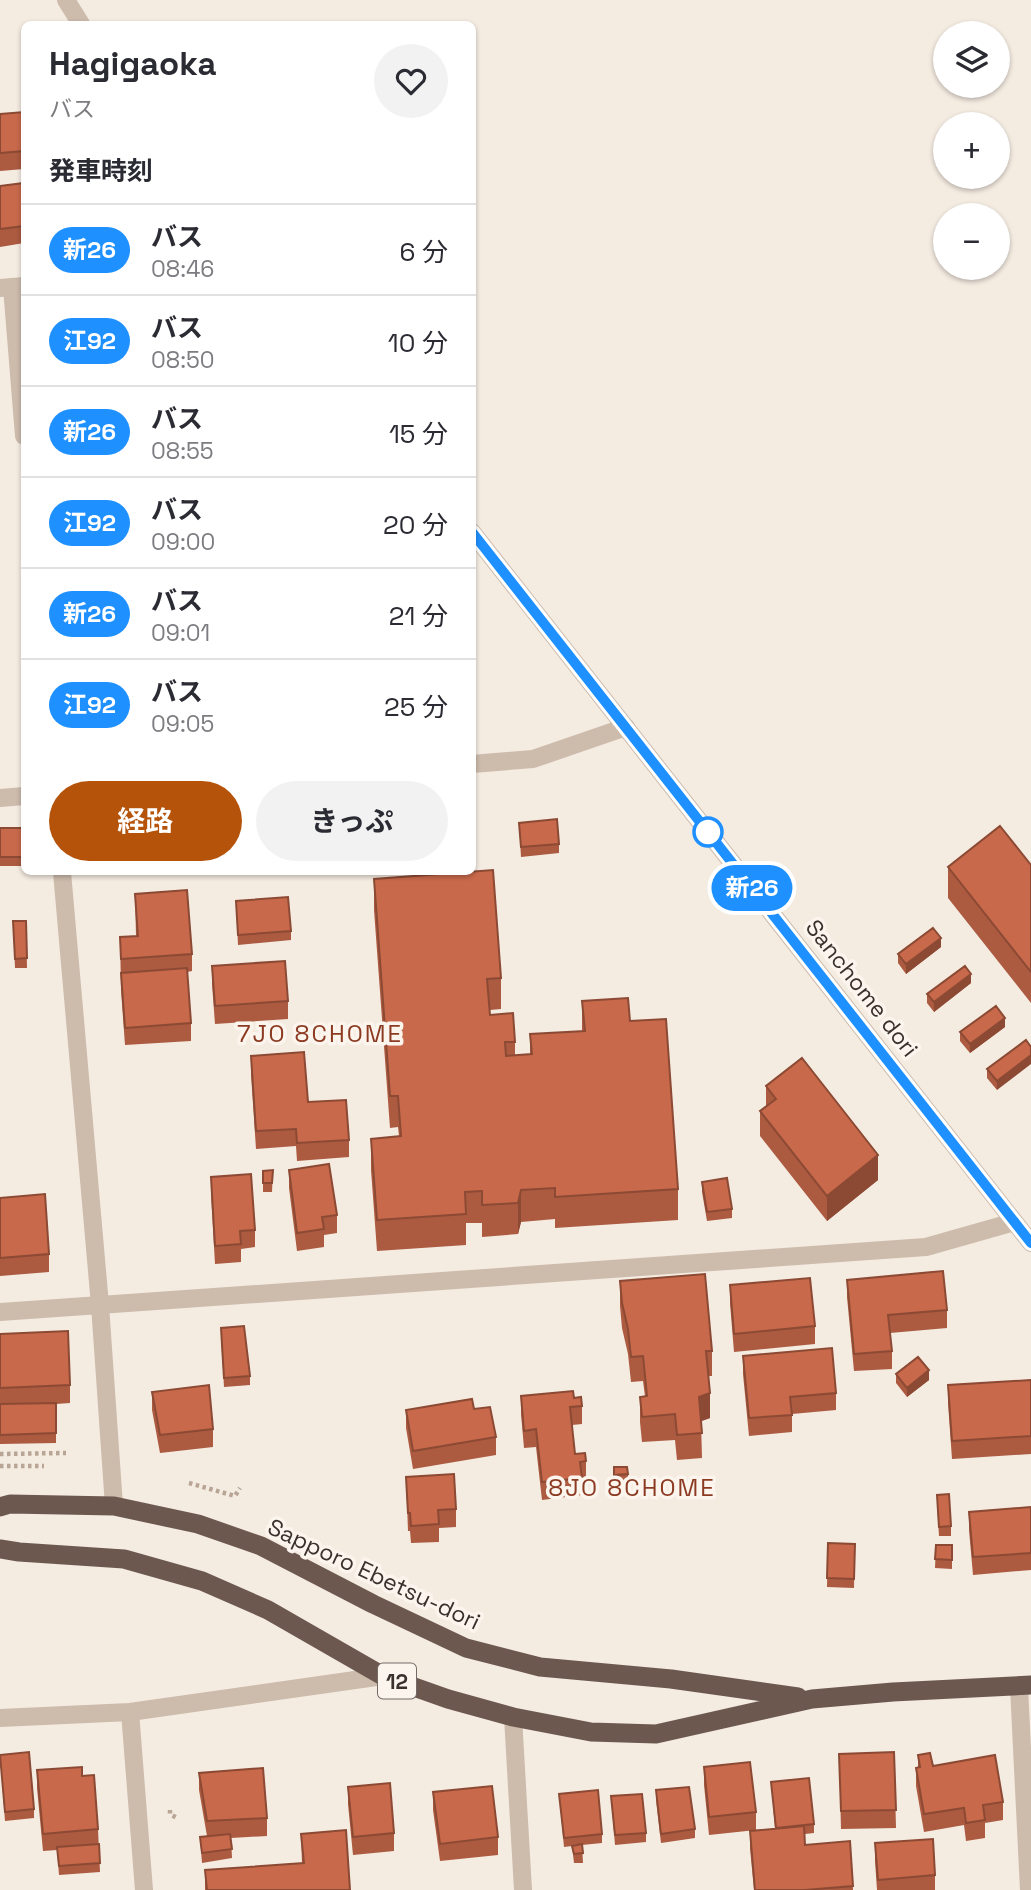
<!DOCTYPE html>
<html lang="ja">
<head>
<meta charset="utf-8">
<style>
  :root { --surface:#fff; --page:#f2f2f3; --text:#2b2b33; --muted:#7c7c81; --line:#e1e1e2; --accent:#b45309 }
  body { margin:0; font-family:"Space Grotesk","Noto Sans JP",sans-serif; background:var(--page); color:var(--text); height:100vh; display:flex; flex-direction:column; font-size:26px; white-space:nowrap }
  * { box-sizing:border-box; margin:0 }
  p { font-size:23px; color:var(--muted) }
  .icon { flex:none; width:38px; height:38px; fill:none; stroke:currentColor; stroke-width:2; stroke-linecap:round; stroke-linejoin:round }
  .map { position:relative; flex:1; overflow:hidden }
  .panel { position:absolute; left:21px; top:21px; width:455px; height:854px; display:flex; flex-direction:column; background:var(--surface); border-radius:10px; box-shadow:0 2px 5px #0004 }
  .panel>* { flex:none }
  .badge { padding:0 14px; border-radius:23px; font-size:24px; line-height:46px }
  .fabs { position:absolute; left:933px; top:21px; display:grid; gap:14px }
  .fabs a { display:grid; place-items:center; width:77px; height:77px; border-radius:50%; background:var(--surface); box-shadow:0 2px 5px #0004; font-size:35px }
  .map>.badge { position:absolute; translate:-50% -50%; box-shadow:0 0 0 4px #fff }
  h2 { padding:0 28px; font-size:26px; line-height:63px }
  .round { display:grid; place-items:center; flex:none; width:74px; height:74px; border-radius:37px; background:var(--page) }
  .headline { display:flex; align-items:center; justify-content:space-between; height:119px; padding:0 28px }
  h1 { font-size:33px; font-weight:700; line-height:52px }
  .cta { display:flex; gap:14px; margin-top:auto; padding:14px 28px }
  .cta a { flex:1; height:80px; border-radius:42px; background:var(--accent); color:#fff; font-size:28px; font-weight:700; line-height:80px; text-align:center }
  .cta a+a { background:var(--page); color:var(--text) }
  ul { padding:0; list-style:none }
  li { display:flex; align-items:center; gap:21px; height:91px; padding:0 28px; border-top:2px solid var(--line) }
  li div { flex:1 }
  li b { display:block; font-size:26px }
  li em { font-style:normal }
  li .badge { min-width:77px; font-weight:700; text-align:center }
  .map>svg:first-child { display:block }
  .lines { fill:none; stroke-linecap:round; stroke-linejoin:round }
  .path { stroke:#b9a596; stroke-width:4.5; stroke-dasharray:3.5 3.5; stroke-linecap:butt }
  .minor { stroke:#cdbbac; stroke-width:18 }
  .tertiary { stroke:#cdbbac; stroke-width:18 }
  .trunk { stroke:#6c584f; stroke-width:19 }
  .wall { fill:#ac5a40 }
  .shaded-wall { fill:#8c4a34 }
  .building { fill:#c8694b; stroke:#8c4a34; stroke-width:2 }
  .line-casing { stroke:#fff; stroke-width:16 }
  .line { stroke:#1e90ff; stroke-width:10 }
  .stop-dot { fill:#fff; stroke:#1e90ff; stroke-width:3.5 }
  .labels { text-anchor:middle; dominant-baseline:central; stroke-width:7; stroke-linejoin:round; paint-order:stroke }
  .shield { fill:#fbf5ee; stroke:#756b66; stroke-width:2 }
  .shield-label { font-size:21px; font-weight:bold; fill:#3b302b }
  .street-label { font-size:23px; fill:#3b302b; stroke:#fbf5ee }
  .neighbourhood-label { font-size:24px; letter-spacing:2px; fill:#8c3b22; stroke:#fbf5ee }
</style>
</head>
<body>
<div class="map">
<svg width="1031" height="1890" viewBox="0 0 1031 1890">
  <rect width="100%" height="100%" fill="#f4ebe1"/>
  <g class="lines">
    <path class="path" d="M0 1454 66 1453
      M0 1466H44
      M189 1483 235 1496 240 1488
      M170 1810V1814L177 1818"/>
    <path class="minor" d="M12 287 24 436
      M472 764 533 759 626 727
      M0 798 24 796
      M62 872 100 1305 114 1506
      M0 1312 926 1247 1014 1222
      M1019 1687 1029 1890
      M130 1712 144 1890
      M513 1717 523 1890
      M0 1718 130 1712 383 1676"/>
    <path class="tertiary" d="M66 0 81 24
      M0 288 24 286
      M472 532 1031 1243"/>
    <path class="trunk" d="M0 1507 10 1504 114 1506 198 1524 261 1546 373 1604 466 1648 540 1667 671 1679 798 1697
      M0 1549 19 1552 124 1559 202 1581 268 1610 383 1676 448 1699 513 1717 591 1732 656 1734 812 1699 893 1692 1031 1685"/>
  </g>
  <path class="wall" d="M24 112V169L0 171V114Z
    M24 183V243L0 247V186Z
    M519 823 559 844V853L521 857Z
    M0 828H22L23 866H0Z
    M1031 865V1003L948 898V867Z
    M374 879 501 978V1009L490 1010V1015L515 1042V1056L530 1055V1034L582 1031V1001L630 1021 678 1189V1220L555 1228V1219L521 1222 518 1234 482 1237V1223H466V1245L377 1251 371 1170V1139L399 1136 398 1127 390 1128 374 910Z
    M135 894 192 954V971L187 972 191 1023V1041L125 1045 121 990 120 937 136 936Z
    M236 901 291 931V940L238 945Z
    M13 921H26L27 968H15Z
    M941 947 906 974 898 963V954Z
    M212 966 288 1001V1019L215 1024 212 984Z
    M971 983 934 1012 927 1003V994Z
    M1005 1027 970 1053 960 1041V1032Z
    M1026 1040 997 1090 987 1078V1069Z
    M251 1056 308 1102 349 1140V1157L297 1161 296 1146 256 1149 251 1074Z
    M766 1086 878 1180 827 1221 760 1136V1111L766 1107Z
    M273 1170 272 1192H263V1171Z
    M289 1170 337 1215V1233L324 1235V1247L297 1251 289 1188Z
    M211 1177 255 1230V1247L241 1249V1262L215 1264 211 1194Z
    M702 1182 732 1209V1218L707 1221 702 1192Z
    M0 1198 49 1254V1272L0 1276Z
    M847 1280 947 1310V1328L890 1333 892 1351V1369L854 1371 847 1297Z
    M620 1281 712 1351V1376H708L710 1418 701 1421 702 1458 677 1460 675 1440 642 1442 640 1422V1397L645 1396 643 1381 631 1382 628 1354 622 1328 620 1306Z
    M730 1285 815 1326V1344L734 1352 730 1303Z
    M0 1334 70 1385V1403L56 1404V1443L0 1444Z
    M221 1337 250 1376V1385L224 1387Z
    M743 1356 836 1393V1410L792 1414V1432L749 1436 743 1374Z
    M896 1374 929 1380 907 1397 896 1383Z
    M1031 1380V1454L952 1459 948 1403V1385Z
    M152 1392 213 1429V1447L160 1453 152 1410Z
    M521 1396 574 1398 582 1406V1424L572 1425 575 1454 586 1461V1479H582V1495L542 1500 536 1447 524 1448 521 1414Z
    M474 1409 496 1437V1455L413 1469 406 1428V1410Z
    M614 1467 628 1474V1483L614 1485Z
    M406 1477 456 1509V1527L439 1528V1542L411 1543 410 1531H408Z
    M937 1504 951 1526V1536H939Z
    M1031 1507V1570L973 1575 969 1530V1512Z
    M828 1543 855 1544 854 1588 827 1587Z
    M936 1545H952V1569L935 1568Z
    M894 1752 896 1828 841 1829 839 1754Z
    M0 1755 34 1809V1818L5 1821Z
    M918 1755 933 1766 1003 1802V1820L985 1823V1838L966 1841 964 1825 924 1832 916 1786V1768H918Z
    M704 1767 756 1812V1830L709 1835 704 1785Z
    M37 1770 82 1776 98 1829 100 1872 59 1875 57 1850 43 1851 37 1788Z
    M199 1773 267 1818V1836L231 1838 232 1858 202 1863 200 1837 207 1836 199 1790Z
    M771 1782 814 1824V1833L805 1834V1845L850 1841 853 1890H754L750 1848V1831L775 1829Z
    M348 1787 394 1833V1851L353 1855 348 1804Z
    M656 1790 695 1829V1838L661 1843 656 1800Z
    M433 1792 498 1837V1855L440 1861 433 1810Z
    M559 1794 602 1834V1843L582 1845 583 1863H574L572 1846 564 1847Z
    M611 1796 646 1833V1842L615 1845Z
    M301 1834 350 1890H205V1870L302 1863Z
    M875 1843 935 1875V1890H877L875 1861Z"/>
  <path class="shaded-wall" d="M941 938V947L906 974V964Z
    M971 974V983L934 1012V1002Z
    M1005 1018V1027L970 1053V1044Z
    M1031 1055V1064L997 1090V1081Z
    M878 1155V1180L827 1221V1196Z
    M521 1190V1222L518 1234V1203Z
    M929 1370V1380L907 1397V1388Z
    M710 1393V1418L699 1422V1397Z"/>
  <path class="building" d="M24 112V151L0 153V114Z
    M24 183V226L0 229V186Z
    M557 819 559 844 521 847 519 823Z
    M1000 826 1031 865V972L948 867Z
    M0 828H22L23 857H0Z
    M493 870 501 978 487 979 490 1015 513 1013 515 1042H505L506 1056 532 1054 530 1034 585 1031 582 1001 628 998 630 1021 666 1019 678 1189 555 1197V1188L521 1190 518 1203 482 1205V1191L465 1192 466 1214 377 1220 371 1139 401 1136 398 1096H390L374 879Z
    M187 890 192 954 121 959 120 937 138 936 135 894Z
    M288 897 291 931 238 935 236 901Z
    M13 921H26L27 958 15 959Z
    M933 928 941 938 906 964 898 954Z
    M285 961 288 1001 215 1006 212 966Z
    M965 966 971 974 934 1002 927 994Z
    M187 968 191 1023 125 1028 121 973Z
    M996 1006 1005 1018 970 1044 960 1032Z
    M1026 1040 1031 1047V1055L997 1081 987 1069Z
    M304 1052 308 1102 346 1100 349 1140 297 1143 296 1129 256 1131 251 1056Z
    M802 1058 878 1155 827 1196 760 1111 776 1099 766 1086Z
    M329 1164 337 1215 322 1217 324 1229 297 1233 289 1170Z
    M273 1170 272 1183H263V1171Z
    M251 1174 255 1230 240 1231 241 1244 215 1246 211 1177Z
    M727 1178 732 1209 707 1212 702 1182Z
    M45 1194 49 1254 0 1258V1198Z
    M943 1271 947 1310 888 1315 892 1351 854 1354 847 1280Z
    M705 1274 712 1351H706L710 1393 699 1397 702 1433 677 1435 675 1414 642 1417 640 1397 647 1396 643 1356 631 1357 628 1329 622 1303 620 1281Z
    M810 1278 815 1326 734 1334 730 1285Z
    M244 1326 250 1376 224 1378 221 1328Z
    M68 1331 70 1385 0 1388V1334Z
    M832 1348 836 1393 790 1397 792 1415 749 1418 743 1356Z
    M918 1357 929 1370 907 1388 896 1374Z
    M1031 1380V1436L952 1441 948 1385Z
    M209 1385 213 1429 160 1435 152 1392Z
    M573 1391 574 1398 581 1397 582 1406 570 1407 575 1454 585 1453 586 1461 580 1462 582 1478 542 1482 536 1429 524 1431 521 1396Z
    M472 1399 474 1409 490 1407 496 1437 413 1451 406 1410Z
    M56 1403V1433L0 1435V1404Z
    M614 1467H627L628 1474 614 1475Z
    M454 1474 456 1509 438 1510 439 1524 411 1526 410 1513H408L406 1477Z
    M949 1494 951 1526 939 1527 937 1495Z
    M1031 1507V1553L973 1557 969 1512Z
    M828 1543 855 1544 854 1579 827 1578Z
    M936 1545H952V1560L935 1559Z
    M29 1752 34 1809 5 1812 0 1755Z
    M894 1752 896 1810 841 1811 839 1754Z
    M930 1753 933 1766 995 1755 1003 1802 983 1805 985 1820 966 1823 964 1808 924 1814 916 1768 920 1767 918 1755Z
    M750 1762 756 1812 709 1817 704 1767Z
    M82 1767V1776L94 1775 98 1829 43 1834 37 1770Z
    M263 1768 267 1818 207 1821 199 1773Z
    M809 1778 814 1824 776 1828 771 1782Z
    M390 1783 394 1833 353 1837 348 1787Z
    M492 1786 498 1837 440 1844 433 1792Z
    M689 1787 695 1829 661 1834 656 1790Z
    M598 1790 602 1834 564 1838 559 1794Z
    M642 1794 646 1833 615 1835 611 1796Z
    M804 1826 805 1845 850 1841 853 1886 805 1890H755L750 1831Z
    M346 1830 350 1890H207L205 1870 304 1863 301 1834Z
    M230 1834 232 1849 202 1853 200 1837Z
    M933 1839 935 1875 878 1880 875 1843Z
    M99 1844 100 1863 59 1866 57 1847Z
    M582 1844 583 1853 574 1854 572 1846Z"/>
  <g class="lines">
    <defs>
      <path id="line" d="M472 532 1031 1243"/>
    </defs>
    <use href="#line" class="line-casing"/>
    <use href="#line" class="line"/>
  </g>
  <circle class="stop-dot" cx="708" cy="832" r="14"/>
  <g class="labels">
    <rect class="shield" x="378" y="1663.5" width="38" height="35" rx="5"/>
    <g class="shield-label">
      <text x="397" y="1681">12</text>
    </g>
    <g class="street-label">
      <text transform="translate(862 988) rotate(52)">Sanchome dori</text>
      <text transform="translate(374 1574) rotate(25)">Sapporo Ebetsu-dori</text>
    </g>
    <g class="neighbourhood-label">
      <text x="320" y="1033">7JO 8CHOME</text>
      <text x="632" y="1487">8JO 8CHOME</text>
    </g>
  </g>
</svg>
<div class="fabs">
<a><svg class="icon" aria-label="layers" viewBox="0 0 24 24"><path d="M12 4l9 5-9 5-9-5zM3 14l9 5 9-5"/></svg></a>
<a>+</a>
<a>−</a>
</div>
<b class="badge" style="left:752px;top:888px;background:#1e90ff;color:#fff">新26</b>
<section class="panel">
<div class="headline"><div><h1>Hagigaoka</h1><p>バス</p></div><a class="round"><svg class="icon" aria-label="heart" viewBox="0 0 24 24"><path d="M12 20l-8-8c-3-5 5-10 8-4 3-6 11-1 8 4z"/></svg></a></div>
<h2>発車時刻</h2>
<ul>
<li><span class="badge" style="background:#1e90ff;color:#fff">新26</span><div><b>バス</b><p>08:46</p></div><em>6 分</em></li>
<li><span class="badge" style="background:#1e90ff;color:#fff">江92</span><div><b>バス</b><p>08:50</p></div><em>10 分</em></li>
<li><span class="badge" style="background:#1e90ff;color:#fff">新26</span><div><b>バス</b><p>08:55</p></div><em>15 分</em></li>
<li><span class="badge" style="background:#1e90ff;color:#fff">江92</span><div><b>バス</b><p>09:00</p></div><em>20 分</em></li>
<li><span class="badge" style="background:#1e90ff;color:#fff">新26</span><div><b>バス</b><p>09:01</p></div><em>21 分</em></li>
<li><span class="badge" style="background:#1e90ff;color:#fff">江92</span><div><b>バス</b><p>09:05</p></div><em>25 分</em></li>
</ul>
<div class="cta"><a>経路</a><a>きっぷ</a></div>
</section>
</div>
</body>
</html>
